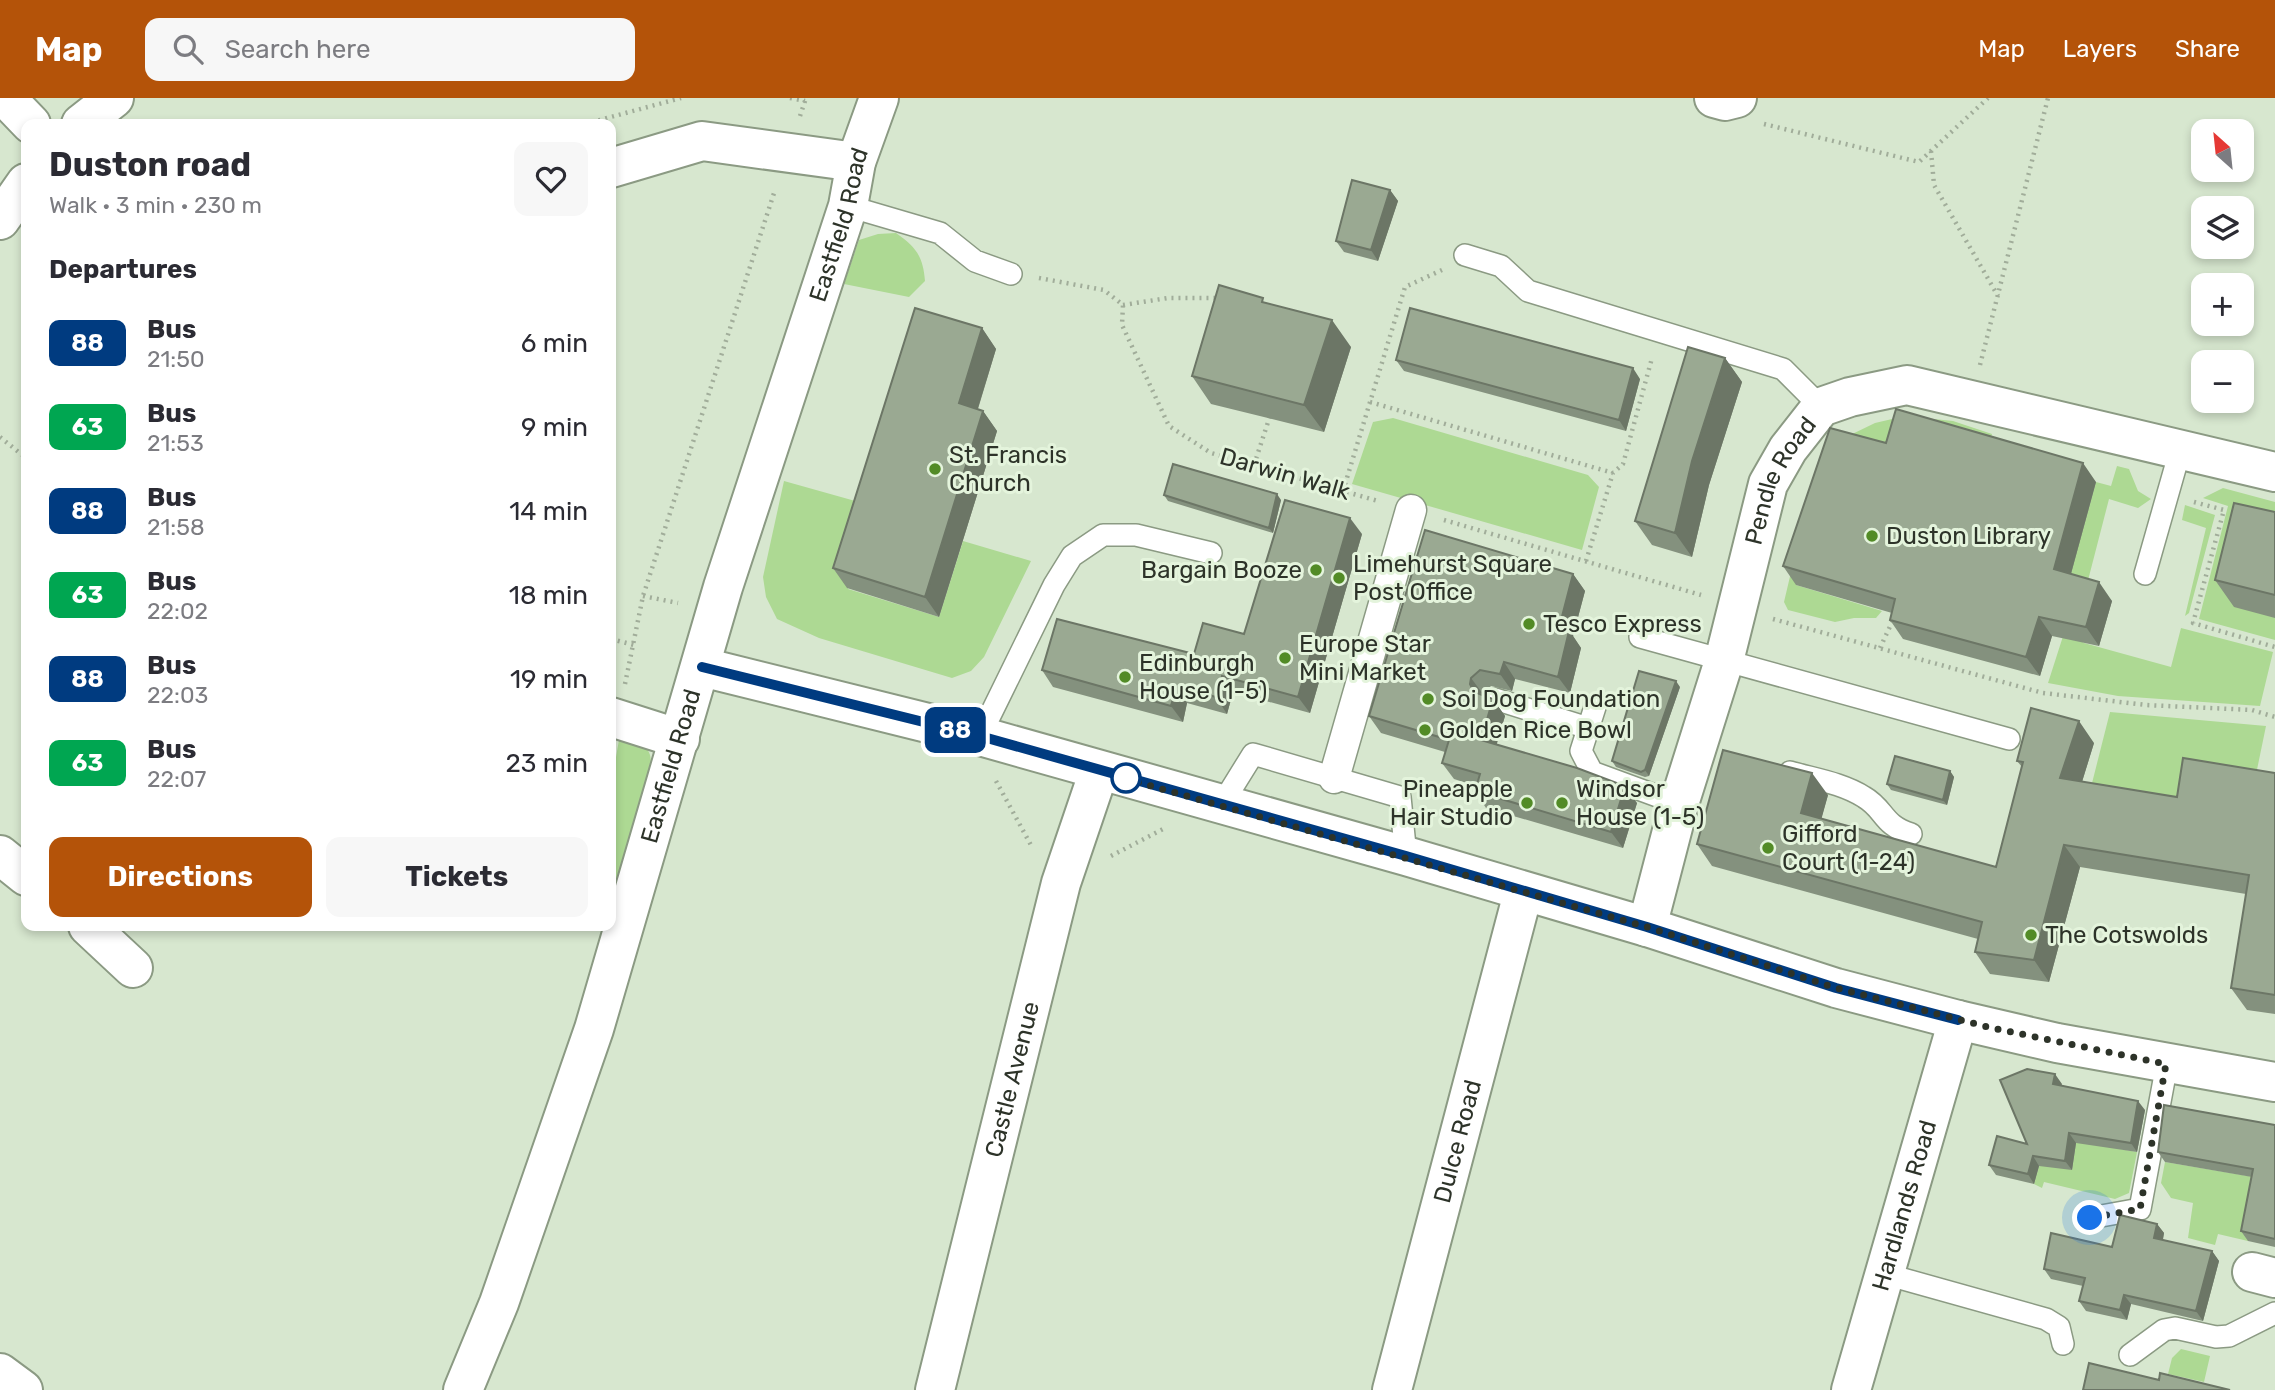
<!DOCTYPE html>
<html lang="en">
<head>
<meta charset="utf-8">
<style>
  :root { --surface:#fff; --page:#f7f7f7; --text:#2b2b33; --muted:#7c7c81; --accent:#b45309 }
  body { margin:0; font-family:Rubik,sans-serif; background:var(--page); color:var(--text); height:100vh; display:flex; flex-direction:column; font-size:26px; white-space:nowrap }
  * { box-sizing:border-box; margin:0 }
  p { font-size:23px; color:var(--muted) }
  .icon { flex:none; width:38px; height:38px; fill:none; stroke:currentColor; stroke-width:2; stroke-linecap:round; stroke-linejoin:round }
  .map { position:relative; flex:1; overflow:hidden }
  .drawer { position:absolute; left:21px; top:21px; width:595px; height:812px; display:flex; flex-direction:column; background:var(--surface); border-radius:14px; box-shadow:0 4px 10px #0003 }
  .drawer>* { flex:none }
  .badge { padding:0 14px; border-radius:10px; font-size:24px; line-height:46px }
  .needle { width:46px; rotate:333deg }
  .buttons { position:absolute; left:2191px; top:21px; display:grid; gap:14px }
  .buttons a { display:grid; place-items:center; width:63px; height:63px; border-radius:14px; background:var(--surface); box-shadow:0 4px 10px #0003; font-size:35px }
  .you { position:absolute; width:35px; height:35px; margin:-18px; border:5px solid #fff; border-radius:50%; background:#1a73e8; box-shadow:0 0 0 10px #1a73e833 }
  .map>.badge { position:absolute; translate:-50% -50%; box-shadow:0 0 0 4px #fff }
  h2 { padding:0 28px; font-size:26px; line-height:63px }
  .round { display:grid; place-items:center; flex:none; width:74px; height:74px; border-radius:14px; background:var(--page) }
  .headline { display:flex; align-items:center; justify-content:space-between; height:119px; padding:0 28px }
  h1 { font-size:33px; font-weight:700; line-height:52px }
  .action { display:flex; gap:14px; margin-top:auto; padding:14px 28px }
  .action a { flex:1; height:80px; border-radius:14px; background:var(--accent); color:#fff; font-size:28px; font-weight:700; line-height:80px; text-align:center }
  .action a+a { background:var(--page); color:var(--text) }
  ul { padding:0; list-style:none }
  li { display:flex; align-items:center; gap:21px; height:84px; padding:0 28px }
  li div { flex:1 }
  li b { display:block; font-size:26px }
  li em { font-style:normal }
  li .badge { min-width:77px; font-weight:700; text-align:center }
  header { display:flex; align-items:center; gap:42px; box-sizing:border-box; height:98px; padding:0 35px; background:var(--accent); color:#fff }
  header strong { font-size:33px }
  nav { display:flex; gap:38px; margin-inline-start:auto; font-size:24px }
  .search { width:490px; height:63px; background:var(--page); display:flex; align-items:center; gap:18px; box-sizing:border-box; padding:0 24px; border-radius:14px; color:var(--muted); font-size:26px }
  .map>svg:first-child { display:block }
  .green { fill:#add993 }
  .lines { fill:none; stroke-linecap:round; stroke-linejoin:round }
  .service-casing { stroke:#8b9a83; stroke-width:24 }
  .pedestrian-casing { stroke:#8b9a83; stroke-width:33 }
  .minor-casing { stroke:#8b9a83; stroke-width:42 }
  .path { stroke:#a1ad9a; stroke-width:4.5; stroke-dasharray:2 5; stroke-linecap:butt }
  .service { stroke:#fff; stroke-width:21 }
  .pedestrian { stroke:#fff; stroke-width:30 }
  .minor { stroke:#fff; stroke-width:38 }
  .wall { fill:#84917e }
  .shaded-wall { fill:#6c7666 }
  .building { fill:#9aa992; stroke:#6c7666; stroke-width:2 }
  .line-casing { stroke:#fff; stroke-width:16 }
  .line { stroke:#003b80; stroke-width:10 }
  .walk { stroke:#2d3329; stroke-width:7; stroke-dasharray:0 12.6 }
  .poi-dot { fill:#528b26; stroke:#e4f4dc; stroke-width:2.5 }
  .stop-dot { fill:#fff; stroke:#003b80; stroke-width:3.5 }
  .labels { text-anchor:middle; dominant-baseline:central; stroke-width:6; stroke-linejoin:round; paint-order:stroke }
  .street-label { font-size:24px; fill:#2d3329; stroke:#e4f4dc }
  .poi-label { font-size:24px; fill:#2d3329; stroke:#e4f4dc; text-anchor:start }
</style>
</head>
<body>
<header>
<strong>Map</strong>
<div class="search"><svg class="icon" aria-label="search" viewBox="0 0 24 24"><circle cx="10" cy="10" r="6"/><path d="M15 15l6 6"/></svg>Search here</div>
<nav><a>Map</a><a>Layers</a><a>Share</a></nav>
</header>
<div class="map">
<svg width="2275" height="1292" viewBox="0 0 2275 1292">
  <rect width="100%" height="100%" fill="#d7e7cf"/>
  <path class="green" d="M896 135C916 149 923 158 925 183L909 199 844 186 859 142 878 136Z
    M1905 318 1953 323 1992 336 1987 352 1796 487 1882 513 1876 520H1854L1835 524 1788 512 1784 504 1792 470 1842 341 1875 325Z
    M1393 320 1588 377 1599 389 1582 452 1352 386 1373 324Z
    M2117 368 2129 371 2138 393 2151 401 2138 410 2109 401 2085 494 2065 495 2096 384 2111 388Z
    M784 383 873 408 848 491 939 519 963 443 1031 463 984 559 971 573 952 580 819 540 777 521 766 499 763 479Z
    M2223 390 2275 404V542L2199 521 2228 408 2203 400Z
    M2185 407 2215 417 2189 515 2185 518 2206 430 2182 422Z
    M2181 530 2273 554 2260 608 2118 598 2048 585 2065 532 2084 545 2171 569Z
    M2110 614 2266 628 2253 691 2193 721 2089 697Z
    M620 636C631 640 646 643 650 657 656 677 626 759 618 783L611 782V688Z
    M2076 1043 2137 1054 2129 1095 2115 1101 2044 1084 2042 1090 2034 1086 2042 1057 2072 1072Z
    M2165 1064 2260 1080 2248 1143 2218 1136 2215 1147 2188 1140 2193 1105 2171 1100 2161 1085Z
    M2181 1251 2210 1258 2204 1284 2168 1276 2172 1260Z"/>
  <g class="lines">
    <defs>
      <path id="service" d="M848 108 940 135 975 163 1011 176
        M1465 157 1501 168 1528 193 1783 271 1821 309
        M2145 476 2180 353
        M1640 539 2009 641
        M1495 601 1588 630
        M1595 609 1581 653 1592 674 1679 706
        M980 638 1054 487 1072 458 1103 437H1136L1211 455
        M1790 674C1814 681 1842 685 1864 699 1885 711 1882 727 1911 736
        M1222 706 1253 656 1400 699 1406 758
        M2090 1120 2140 1111 2167 966
        M1885 1176 2046 1221 2059 1229 2063 1246
        M2130 1257 2164 1232 2175 1230 2216 1239 2229 1238 2275 1215"/>
      <path id="pedestrian" d="M1334 680 1411 412"/>
      <g id="minor">
        <path d="M6 0 31 26"/>
        <path d="M1714 0 1725 3 1737 0"/>
        <path d="M81 26 114 0"/>
        <path d="M611 70 702 43 856 64"/>
        <path d="M0 122 26 85"/>
        <path d="M702 569 980 638 1406 758 1647 829 1836 890 1958 922 2057 945 2275 984"/>
        <path d="M611 619 680 641"/>
        <path d="M0 757 26 778"/>
        <path d="M88 828 133 870"/>
        <path id="s1" d="M1647 829 1679 706 1724 563 1768 386 1788 351 1821 309 1850 299 1907 287 2275 374"/>
        <path d="M2252 1174 2275 1180"/>
        <path d="M0 1275 23 1292"/>
        <path id="s2" d="M463 1292 499 1205 594 931 723 489 848 108 856 64 879 0"/>
        <path id="s3" d="M935 1292 1061 785 1099 673"/>
        <path id="s4" d="M1392 1292 1523 795"/>
        <path id="s5" d="M1851 1292 1958 922"/>
      </g>
    </defs>
    <use href="#service" class="service-casing"/>
    <use href="#pedestrian" class="pedestrian-casing"/>
    <use href="#minor" class="minor-casing"/>
    <path class="path" d="M790 0 805 3
      M800 18 806 0
      M585 26 681 0
      M1764 26 1919 64 1988 0
      M1931 53 1934 87 1998 198
      M1039 180 1104 192 1123 207 1122 227 1169 328 1211 355 1378 403
      M1123 207 1168 200H1220
      M1980 267 2048 0
      M1370 304 1613 375
      M0 339 26 360
      M1254 367 1270 318
      M1343 393 1405 189 1442 172
      M2194 404 2224 412 2193 525 2275 549
      M1444 422 1701 497
      M1586 463 1613 375 1623 366 1652 260
      M643 498 678 505
      M1773 521 2043 595 2146 607 2252 612 2275 619
      M611 541 634 547
      M1880 550 1893 522
      M625 586 643 498 775 92
      M996 683 1032 749
      M1111 758 1165 730"/>
    <use href="#service" class="service"/>
    <use href="#pedestrian" class="pedestrian"/>
    <use href="#minor" class="minor"/>
  </g>
  <path class="wall" d="M1390 92 1398 103 1378 163 1344 154 1336 143Z
    M1267 205 1351 249 1324 334 1211 306 1192 278Z
    M982 230 996 251 978 311 983 313 997 333 939 519 847 490 833 470Z
    M1725 260 1742 284 1709 387 1692 459 1652 447 1635 423Z
    M1396 262 1640 281 1626 333 1404 273Z
    M1886 345 2096 384 2071 476 2112 503 2099 548 2052 538 2040 578 1903 541 1890 522 1892 515 1796 487 1783 468Z
    M1164 397 1281 402 1273 435 1168 403Z
    M2275 414V520L2234 509 2215 482Z
    M1362 436 1310 615 1233 594 1227 616 1187 605 1183 624 1053 589 1042 572 1194 556 1244 536Z
    M1573 476 1585 493 1573 538 1581 550 1570 595 1515 581 1512 593 1491 588 1483 596 1493 601 1505 618 1496 647 1637 705 1623 750 1486 710 1475 693 1476 688 1454 681 1442 665 1445 654 1381 635 1369 618Z
    M1680 589 1649 678 1645 679 1616 669 1612 663Z
    M2094 645 2082 684 2177 699 2275 675V916L2247 912 2231 890 2246 796 2080 769 2049 884 1990 876 1975 854 1978 841 1712 768 1697 746 1828 697 1821 721 1996 769 2022 669 2017 663Z
    M1950 673 1954 679 1947 707 1891 692 1887 686Z
    M2062 986 2061 987 2145 1012 2137 1054 2076 1045 2072 1072 2039 1068 2034 1086 1996 1077 1989 1067 2027 1046Z
    M2275 1027V1149L2248 1143 2241 1133 2252 1079 2165 1064 2158 1054Z
    M2157 1126 2164 1135 2163 1142 2212 1153 2219 1163 2203 1223 2131 1206 2127 1222 2086 1213 2079 1203 2083 1188 2051 1181 2044 1171 2112 1149Z"/>
  <path class="shaded-wall" d="M1390 92 1398 103 1378 163 1371 152Z
    M1332 222 1351 249 1324 334 1304 307Z
    M982 230 996 251 973 326 959 305Z
    M1725 260 1742 284 1709 387 1692 459 1675 435 1692 363Z
    M1633 270 1640 281 1626 333 1619 322Z
    M983 313 997 333 939 519 925 499Z
    M2083 365 2096 384 2067 490 2054 471Z
    M1277 396 1281 402 1273 435 1269 430Z
    M1350 420 1362 436 1310 615 1298 599Z
    M1573 476 1585 493 1573 538 1581 550 1570 595 1558 579 1559 530Z
    M2099 484 2112 503 2099 548 2086 529Z
    M2039 519 2052 538 2040 578 2026 559Z
    M1504 564 1515 581 1512 593 1500 576Z
    M1222 578 1233 594 1227 616 1216 599Z
    M1471 580 1483 596 1474 594 1470 586Z
    M1676 583 1680 589 1649 678 1645 672Z
    M1176 589 1187 605 1183 624 1171 608Z
    M1493 601 1505 618 1493 659 1481 642Z
    M2079 623 2094 645 2076 703 2060 680Z
    M1950 673 1954 679 1947 707 1943 702Z
    M1812 675 1828 697 1817 737 1801 715Z
    M1625 688 1637 705 1623 750 1611 734Z
    M2064 747 2080 769 2049 884 2034 862Z
    M2055 976 2062 986 2059 995 2053 986Z
    M2138 1003 2145 1012 2137 1054 2131 1045Z
    M2069 1035 2076 1045 2072 1072 2065 1063Z
    M2033 1058 2039 1068 2034 1086 2028 1076Z
    M2157 1126 2164 1135 2161 1150 2154 1140Z
    M2212 1153 2219 1163 2203 1223 2196 1213Z
    M2124 1197 2131 1206 2127 1222 2120 1212Z"/>
  <path class="building" d="M1352 82 1390 92 1371 152 1336 143Z
    M1219 187 1263 200 1262 204 1332 222 1304 307 1192 278Z
    M915 210 982 230 959 305 983 313 925 499 833 470Z
    M1410 210 1633 270 1619 322 1396 262Z
    M1688 249 1725 260 1692 363 1675 435 1635 423Z
    M1896 311 2083 365 2054 471 2099 484 2086 529 2039 519 2026 559 1890 522 1895 501 1783 468 1830 330 1886 345Z
    M1173 366 1277 396 1269 430 1164 397Z
    M1285 402 1350 420 1298 599 1222 578 1216 599 1176 589 1171 608 1042 572 1057 521 1194 556 1203 525 1244 536Z
    M2234 405 2275 414V497L2215 482Z
    M1425 432 1573 476 1559 530 1569 533 1558 579 1504 564 1500 576 1480 572 1471 580 1470 586 1474 594 1493 601 1481 642 1577 670 1625 688 1611 734 1475 693 1480 676 1442 665 1449 642 1369 618Z
    M1639 573 1676 583 1645 672 1641 674 1612 663Z
    M2031 610 2079 623 2060 680 2177 699 2183 660 2275 675V897L2231 890 2249 777 2064 747 2034 862 1975 854 1982 824 1697 746 1723 652 1812 675 1801 715 1996 769 2023 664 2017 663Z
    M1895 658 1950 673 1943 702 1887 686Z
    M2027 971 2055 976 2053 986 2138 1003 2131 1045 2069 1035 2065 1063 2033 1058 2028 1076 1989 1067 1997 1038 2027 1046 2000 982Z
    M2164 1007 2275 1027V1141L2241 1133 2253 1071 2158 1054Z
    M2120 1117 2157 1126 2154 1140 2212 1153 2196 1213 2124 1197 2120 1212 2079 1203 2085 1180 2044 1171 2051 1135 2112 1149Z
    M2089 1265 2159 1282 2160 1275 2230 1292H2083Z"/>
  <g class="lines">
    <defs>
      <path id="line" d="M702 569 980 638 1406 758 1647 829 1836 890 1958 922"/>
    </defs>
    <use href="#line" class="line-casing"/>
    <use href="#line" class="line"/>
    <path class="walk" d="M1126 680 1120 679 1647 829 1836 890 1992 930 2166 966 2140 1111 2090 1120"/>
  </g>
  <g class="poi-dot">
    <circle cx="935" cy="371" r="7"/>
    <circle cx="1872" cy="438" r="7"/>
    <circle cx="1316" cy="472" r="7"/>
    <circle cx="1339" cy="480" r="7"/>
    <circle cx="1529" cy="526" r="7"/>
    <circle cx="1285" cy="560" r="7"/>
    <circle cx="1125" cy="579" r="7"/>
    <circle cx="1428" cy="601" r="7"/>
    <circle cx="1425" cy="632" r="7"/>
    <circle cx="1527" cy="705" r="7"/>
    <circle cx="1562" cy="705" r="7"/>
    <circle cx="1768" cy="750" r="7"/>
    <circle cx="2031" cy="837" r="7"/>
  </g>
  <circle class="stop-dot" cx="1126" cy="680" r="14"/>
  <g class="labels">
    <g class="street-label">
      <text stroke="none"><textPath href="#s2" startOffset="1225">Eastfield Road</textPath></text>
      <text transform="translate(1285 376) rotate(16)">Darwin Walk</text>
      <text stroke="none"><textPath href="#s1" startOffset="467">Pendle Road</textPath></text>
      <text stroke="none"><textPath href="#s2" startOffset="658">Eastfield Road</textPath></text>
      <text stroke="none"><textPath href="#s3" startOffset="320">Castle Avenue</textPath></text>
      <text stroke="none"><textPath href="#s4" startOffset="257">Dulce Road</textPath></text>
      <text stroke="none"><textPath href="#s5" startOffset="192">Hardlands Road</textPath></text>
    </g>
    <g class="poi-label">
      <text x="949" y="357">St. Francis<tspan x="949" dy="28">Church</tspan></text>
      <text x="1886" y="438">Duston Library</text>
      <text x="1353" y="466">Limehurst Square<tspan x="1353" dy="28">Post Office</tspan></text>
      <text x="1302" y="472" text-anchor="end">Bargain Booze</text>
      <text x="1543" y="526">Tesco Express</text>
      <text x="1299" y="546">Europe Star<tspan x="1299" dy="28">Mini Market</tspan></text>
      <text x="1139" y="565">Edinburgh<tspan x="1139" dy="28">House (1-5)</tspan></text>
      <text x="1442" y="601">Soi Dog Foundation</text>
      <text x="1439" y="632">Golden Rice Bowl</text>
      <text x="1513" y="691" text-anchor="end">Pineapple<tspan x="1513" dy="28">Hair Studio</tspan></text>
      <text x="1576" y="691">Windsor<tspan x="1576" dy="28">House (1-5)</tspan></text>
      <text x="1782" y="736">Gifford<tspan x="1782" dy="28">Court (1-24)</tspan></text>
      <text x="2045" y="837">The Cotswolds</text>
    </g>
  </g>
</svg>
<div class="buttons">
<a><svg class="needle" viewBox="-14 -14 28 28"><path d="M0-13l5 13h-10z" fill="#e53935"/><path d="M0 13l5-13h-10z" fill="#7c7c81"/></svg></a>
<a><svg class="icon" aria-label="layers" viewBox="0 0 24 24"><path d="M12 4l9 5-9 5-9-5zM3 14l9 5 9-5"/></svg></a>
<a>+</a>
<a>−</a>
</div>
<div class="you" style="left:2090px;top:1120px"></div>
<b class="badge" style="left:955px;top:632px;background:#003b80;color:#fff">88</b>
<section class="drawer">
<div class="headline"><div><h1>Duston road</h1><p>Walk · 3 min · 230 m</p></div><a class="round"><svg class="icon" aria-label="heart" viewBox="0 0 24 24"><path d="M12 20l-8-8c-3-5 5-10 8-4 3-6 11-1 8 4z"/></svg></a></div>
<h2>Departures</h2>
<ul>
<li><span class="badge" style="background:#003b80;color:#fff">88</span><div><b>Bus</b><p>21:50</p></div><em>6 min</em></li>
<li><span class="badge" style="background:#00a651;color:#fff">63</span><div><b>Bus</b><p>21:53</p></div><em>9 min</em></li>
<li><span class="badge" style="background:#003b80;color:#fff">88</span><div><b>Bus</b><p>21:58</p></div><em>14 min</em></li>
<li><span class="badge" style="background:#00a651;color:#fff">63</span><div><b>Bus</b><p>22:02</p></div><em>18 min</em></li>
<li><span class="badge" style="background:#003b80;color:#fff">88</span><div><b>Bus</b><p>22:03</p></div><em>19 min</em></li>
<li><span class="badge" style="background:#00a651;color:#fff">63</span><div><b>Bus</b><p>22:07</p></div><em>23 min</em></li>
</ul>
<div class="action"><a>Directions</a><a>Tickets</a></div>
</section>
</div>
</body>
</html>
